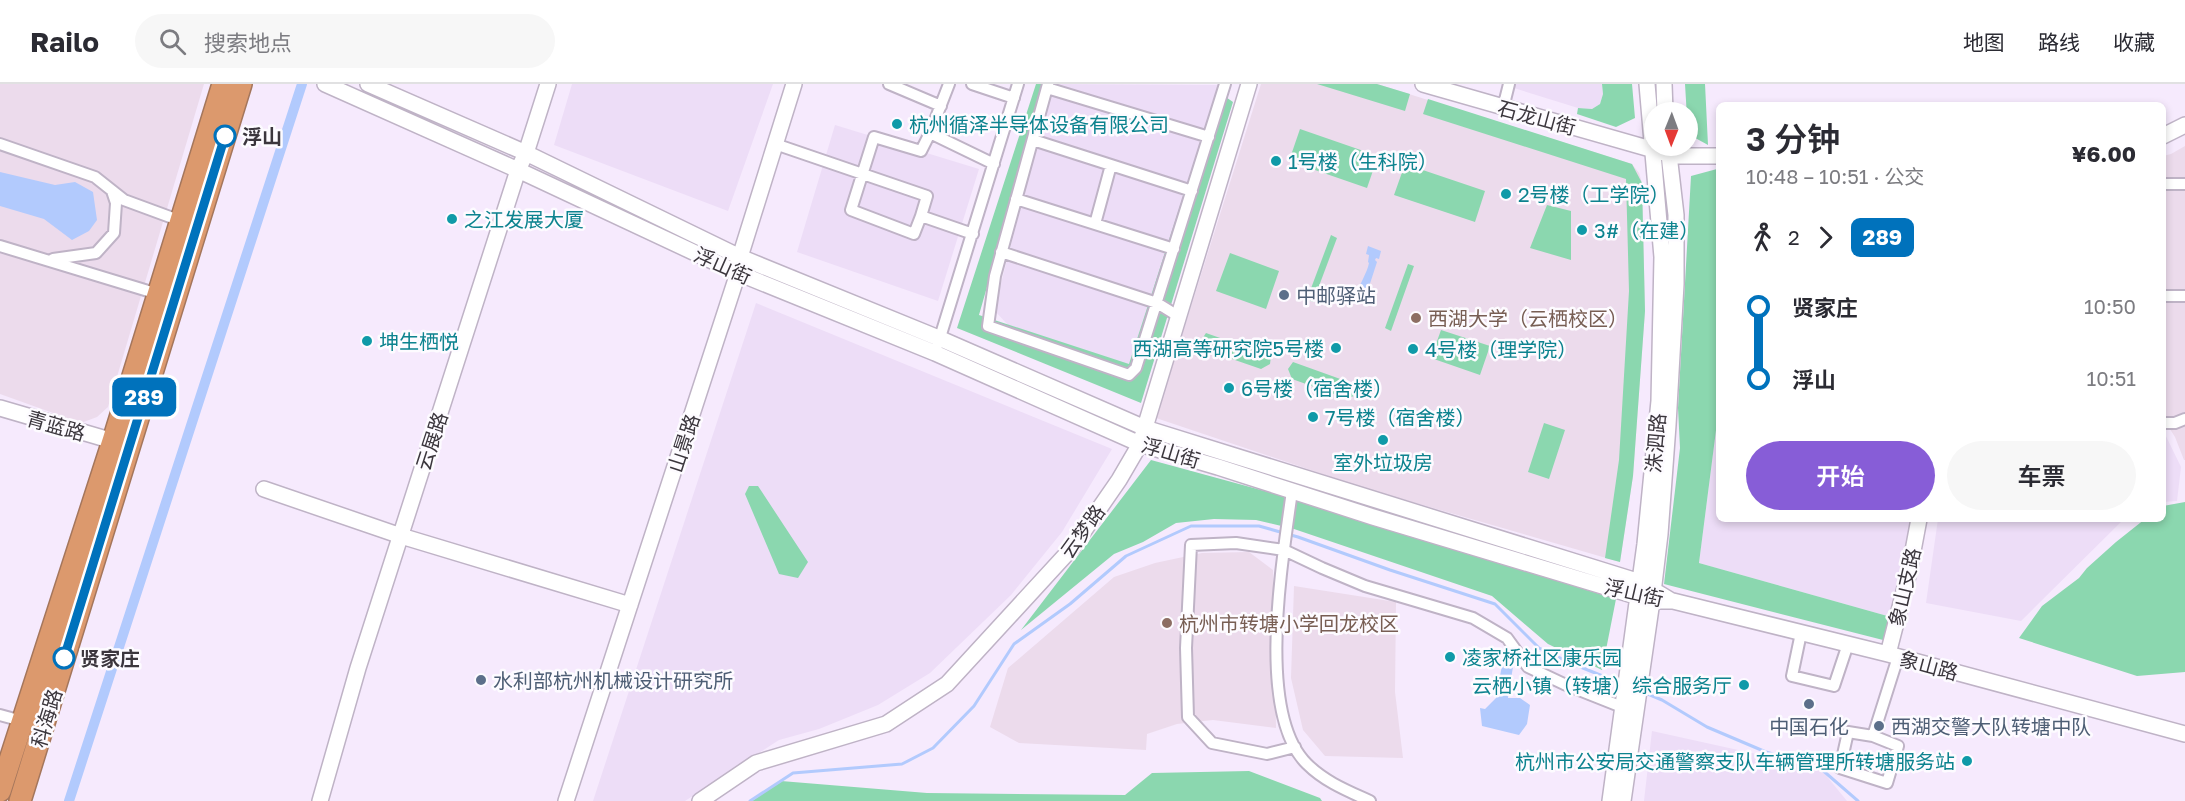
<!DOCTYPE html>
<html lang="zh">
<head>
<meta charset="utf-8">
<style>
  :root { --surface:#fff; --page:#f7f7f7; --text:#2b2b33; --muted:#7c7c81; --line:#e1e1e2; --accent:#875dd7 }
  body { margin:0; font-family:"Golos Text","Noto Sans SC",sans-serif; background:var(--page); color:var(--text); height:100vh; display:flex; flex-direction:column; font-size:22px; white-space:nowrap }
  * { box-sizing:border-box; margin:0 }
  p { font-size:20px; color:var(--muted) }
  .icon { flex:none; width:33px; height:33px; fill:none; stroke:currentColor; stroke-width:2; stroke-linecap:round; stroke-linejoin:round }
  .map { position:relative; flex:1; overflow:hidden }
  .sheet { position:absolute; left:1716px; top:18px; width:450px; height:420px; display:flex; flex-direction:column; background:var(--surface); border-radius:9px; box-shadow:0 3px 9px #0003 }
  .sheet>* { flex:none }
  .badge { padding:0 12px; border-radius:9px; font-size:21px; line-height:39px }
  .needle { width:39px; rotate:181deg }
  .fabs { position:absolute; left:1644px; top:18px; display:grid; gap:12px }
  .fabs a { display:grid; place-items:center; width:54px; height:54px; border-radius:50%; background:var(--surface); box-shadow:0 3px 9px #0003; font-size:30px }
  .map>.badge { position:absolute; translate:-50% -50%; box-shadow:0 0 0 3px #fff }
  .legs { display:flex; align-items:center; gap:9px; height:66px; padding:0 30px; font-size:20px }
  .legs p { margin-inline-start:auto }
  .overview { display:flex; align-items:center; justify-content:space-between; height:102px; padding:0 30px }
  h1 { font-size:33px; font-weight:600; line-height:45px }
  .primary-button { display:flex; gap:12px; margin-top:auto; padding:12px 30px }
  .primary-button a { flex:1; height:69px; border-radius:36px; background:var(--accent); color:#fff; font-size:24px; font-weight:600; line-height:69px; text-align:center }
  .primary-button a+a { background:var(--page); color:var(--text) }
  ul { padding:0 30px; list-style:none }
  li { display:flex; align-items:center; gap:21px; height:72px; font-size:22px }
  li i { display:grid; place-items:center; width:9px; height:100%; margin:0 8px; background:currentColor }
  li i::after { content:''; width:15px; height:15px; margin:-8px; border:4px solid; border-radius:50%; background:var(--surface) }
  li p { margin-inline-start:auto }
  li:first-child i { background:linear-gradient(#0000 50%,currentColor 0) }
  li:last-child i { background:linear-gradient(currentColor 50%,#0000 0) }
  header { display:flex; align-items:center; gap:36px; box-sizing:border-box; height:84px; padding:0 30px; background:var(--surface); border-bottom:2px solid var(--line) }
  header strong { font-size:28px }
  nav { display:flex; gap:33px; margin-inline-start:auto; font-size:21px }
  .search { width:420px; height:54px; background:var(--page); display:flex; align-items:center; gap:15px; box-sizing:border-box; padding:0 21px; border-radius:33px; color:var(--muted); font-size:22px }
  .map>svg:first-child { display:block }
  .built { fill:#edddf7 }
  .education { fill:#ecdbec }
  .green { fill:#8bd7af }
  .water { fill:#b2cafd }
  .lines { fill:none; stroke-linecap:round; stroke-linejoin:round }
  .stream { stroke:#b2cafd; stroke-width:3 }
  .canal { stroke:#b2cafd; stroke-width:10 }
  .street-casing { stroke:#bfb3c6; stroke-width:14 }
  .secondary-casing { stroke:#bfb3c6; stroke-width:18 }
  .highway-casing { stroke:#a4765c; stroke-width:24 }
  .street { stroke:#fff; stroke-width:10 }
  .secondary { stroke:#fff; stroke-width:15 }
  .highway { stroke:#dc996d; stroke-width:21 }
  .line-1-casing { stroke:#fff; stroke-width:14 }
  .line-1 { stroke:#0072bc; stroke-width:9 }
  .culture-dot { fill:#0f9aa8; stroke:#fdfbff; stroke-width:2 }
  .stop-1-dot { fill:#fff; stroke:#0072bc; stroke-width:3 }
  .service-dot { fill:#5c6f8a; stroke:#fdfbff; stroke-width:2 }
  .education-dot { fill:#8d6e63; stroke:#fdfbff; stroke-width:2 }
  .labels { text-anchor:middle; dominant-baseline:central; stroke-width:5; stroke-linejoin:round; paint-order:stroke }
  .street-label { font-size:20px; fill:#3b363d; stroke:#fdfbff }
  .culture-label { font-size:20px; fill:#0d838f; stroke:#fdfbff; text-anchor:start }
  .stop-label { font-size:20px; font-weight:bold; fill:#3b363d; stroke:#fdfbff; text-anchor:start }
  .service-label { font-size:20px; fill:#4e5e75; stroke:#fdfbff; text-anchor:start }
  .education-label { font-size:20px; fill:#785e54; stroke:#fdfbff; text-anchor:start }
</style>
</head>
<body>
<header>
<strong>Railo</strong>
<div class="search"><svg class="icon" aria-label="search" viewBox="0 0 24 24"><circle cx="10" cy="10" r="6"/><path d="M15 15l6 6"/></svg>搜索地点</div>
<nav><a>地图</a><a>路线</a><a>收藏</a></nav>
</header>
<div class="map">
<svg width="2185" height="717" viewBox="0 0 2185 717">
  <rect width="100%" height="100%" fill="#f6eafd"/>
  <path class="built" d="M572 0H773L728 127 554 61Z
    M1053 0 1219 1 1129 281 1008 241 994 226Z
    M1501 0H1602L1603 10 1600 20 1592 25 1578 24Z
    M835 41 979 85 938 217 797 168Z
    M756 219 1112 365 1062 448 1011 511 930 589 878 621 819 645 779 656 685 717H593Z
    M1719 323V435H1913L1891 533 1699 479Z
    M2163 346 2181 383 2177 417 2163 418Z
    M1938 435H2124L2021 537 1926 519Z
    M1652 647 1820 684 1847 717H1644Z"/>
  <path class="education" d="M0 0H204L108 323 97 333 81 339 0 310Z
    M1261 0H1377L1632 80 1639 89 1642 99 1645 227 1633 392 1620 478 1364 404 1156 334Z
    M2185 62V376H2184L2175 353 2163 334V72L2171 70Z
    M1249 468 1273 486 1276 644 1213 636 1177 640 1147 650 1146 666 1019 659 990 643 1008 584 1114 493 1155 479 1202 469Z
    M1294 502 1396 518 1395 608 1403 674 1325 672 1303 646 1291 594Z"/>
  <path class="green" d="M1036 0H1045L979 231 1129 280 1217 7 1233 18 1141 319 957 244Z
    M1317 0H1377L1410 10 1405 27Z
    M1602 0H1632L1635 34 1616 43 1577 30 1578 24 1592 25 1600 20 1603 10Z
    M1685 0H1705L1708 61 1688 50Z
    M1428 15 1632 80 1642 99 1645 227 1633 392 1620 478 1605 474 1619 376 1629 207 1626 95 1423 30Z
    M1300 45 1378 72 1367 104 1289 77Z
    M1405 80 1485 107 1475 138 1394 111Z
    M1717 85 1719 323 1699 479 1891 533 1883 556 1664 500 1680 364 1678 324 1691 92Z
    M1547 121 1571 127V176L1530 164Z
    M1331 151 1337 154 1313 218 1307 215Z
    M1230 169 1279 187 1266 225 1216 207Z
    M1408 180 1414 182 1391 247 1385 244Z
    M1441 246 1490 262 1480 291 1431 274Z
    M1206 249 1271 272 1270 280 1261 285 1206 266 1202 255Z
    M1293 278 1357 301V310L1348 315 1292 295 1288 285Z
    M1544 339 1565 346 1549 395 1528 388Z
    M1151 376 1283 412 1616 515 1602 586 1548 560 1492 512 1294 445 1256 436 1214 435 1176 439 1143 458 1114 470 1021 546Z
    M749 402H758L808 478 798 494 779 490 745 410Z
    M2185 418V588L2137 592 2019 554 2042 522 2079 494 2087 484 2116 458 2145 435H2163V422Z
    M1249 687 1320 714 1322 717H752L781 697 927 709 1125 711 1152 689Z"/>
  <path class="water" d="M0 88 55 101 75 98 93 108 97 136 89 147 72 156 44 135 0 122Z
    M1368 162 1381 167 1379 175 1376 174 1375 176 1377 178 1365 215H1363L1362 217 1352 214 1354 207H1358C1361 197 1367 189 1369 179L1368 178 1369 171 1366 170Z
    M1507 554 1516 564 1508 614H1520L1530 621 1527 640 1519 651 1482 642 1480 624 1485 625 1496 614Z"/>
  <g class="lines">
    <path class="stream" d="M1643 608 1662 616 1707 643 1766 668 1820 684 1858 717
      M750 717 793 689 902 680 933 664 974 622 1014 560 1070 520 1126 472 1191 442H1259L1298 453 1390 486 1495 520 1539 564 1573 580 1620 599"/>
    <path class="canal" d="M69 717 302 0"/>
    <defs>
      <path id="street" d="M889 0 941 22
        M972 0 1014 14
        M1048 0 995 192 988 242 1129 291 1136 284 1225 0
        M1047 4 1209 53
        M1503 24 1509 0
        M930 49 994 80
        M1033 56 1192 107
        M0 60 95 93 124 116 181 137
        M775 60 927 112 921 132 973 150
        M2163 100H2185
        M1016 115 1174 165
        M921 132 914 150 851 126 874 53 921 67 930 49 949 0
        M1095 140 1111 81
        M0 162 158 210
        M1001 168 1157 219 1178 232
        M53 175 96 169 114 149 116 119 112 107
        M2163 212H2185
        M938 260 1018 0
        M2163 339H2175L2185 335
        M1292 407C1283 474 1255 629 1307 680 1325 698 1348 707 1370 717
        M1801 549 1792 592 1834 602 1848 560
        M0 631 22 637
        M1873 652 1848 648 1840 684 1887 699 1898 662 1873 652 1898 573
        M1295 663 1267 670 1212 659 1188 633 1186 564 1191 461 1236 459 1284 466 1322 484 1365 502 1473 534 1507 554 1528 583 1564 600 1622 623"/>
      <path id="secondary" d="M325 0 518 86 738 189 935 269 1140 360 1218 383 1373 433 1652 517H1673L1888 570 2185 650
        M368 0 526 69 740 173 941 255 1145 344 1640 498 1670 516
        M1423 0 1675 72H1719
        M1664 0 1665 28
        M2163 52 2185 41
        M0 324 113 357
        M264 405 401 452 630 521
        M1888 570 1909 488 1919 435
        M320 717 358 584 518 86 526 69 548 0
        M566 717 738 189 740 173 794 0
        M700 717 756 679 886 640 947 600 1072 464 1119 396 1140 360 1249 0
        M1610 717 1645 460 1659 317 1662 173 1647 0
        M1623 717 1652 517 1660 450 1668 341 1676 200V131L1668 62"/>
      <path id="highway" d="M0 707 113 357 223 0
        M20 717 241 0"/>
    </defs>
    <use href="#street" class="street-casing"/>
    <use href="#secondary" class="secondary-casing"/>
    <use href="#highway" class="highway-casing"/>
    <use href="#street" class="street"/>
    <use href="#secondary" class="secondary"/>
    <use href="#highway" class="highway"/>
  </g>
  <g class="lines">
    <defs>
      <path id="line-1" d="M64 574 225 52"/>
    </defs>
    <use href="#line-1" class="line-1-casing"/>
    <use href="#line-1" class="line-1"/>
  </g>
  <g class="culture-dot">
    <circle cx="897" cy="40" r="6"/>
    <circle cx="1276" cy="77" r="6"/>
    <circle cx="1506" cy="110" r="6"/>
    <circle cx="452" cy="135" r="6"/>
    <circle cx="1582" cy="146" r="6"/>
    <circle cx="367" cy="257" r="6"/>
    <circle cx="1336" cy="264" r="6"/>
    <circle cx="1413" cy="265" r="6"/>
    <circle cx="1229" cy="304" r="6"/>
    <circle cx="1313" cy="333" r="6"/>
    <circle cx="1383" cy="356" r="6"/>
    <circle cx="1450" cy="573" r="6"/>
    <circle cx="1744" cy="601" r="6"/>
    <circle cx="1967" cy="677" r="6"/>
  </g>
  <g class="stop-1-dot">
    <circle cx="225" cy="52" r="10"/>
    <circle cx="64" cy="574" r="10"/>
  </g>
  <g class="service-dot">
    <circle cx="1284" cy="211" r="6"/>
    <circle cx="481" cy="596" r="6"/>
    <circle cx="1809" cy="620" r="6"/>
    <circle cx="1879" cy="642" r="6"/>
  </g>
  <g class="education-dot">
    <circle cx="1416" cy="234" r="6"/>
    <circle cx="1167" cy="539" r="6"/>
  </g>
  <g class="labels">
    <g class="street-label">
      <text transform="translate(1537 33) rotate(15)">石龙山街</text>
      <text transform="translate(723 181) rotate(24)">浮山街</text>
      <text transform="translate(56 341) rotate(16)">青蓝路</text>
      <text transform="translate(431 357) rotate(-72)">云展路</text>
      <text transform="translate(683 359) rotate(-72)">山景路</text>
      <text transform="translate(1655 359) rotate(-85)">洙泗路</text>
      <text transform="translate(1171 368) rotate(17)">浮山街</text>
      <text transform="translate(1082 447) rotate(-54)">云梦路</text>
      <text transform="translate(1904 503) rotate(-77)">象山支路</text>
      <text transform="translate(1634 508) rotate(13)">浮山街</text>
      <text transform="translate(1929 581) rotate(15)">象山路</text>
      <text transform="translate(46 634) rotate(-73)">科海路</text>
    </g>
    <g class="culture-label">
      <text x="909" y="40">杭州循泽半导体设备有限公司</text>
      <text x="1288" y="77">1号楼（生科院）</text>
      <text x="1518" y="110">2号楼（工学院）</text>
      <text x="464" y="135">之江发展大厦</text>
      <text x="1594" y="146">3#（在建）</text>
      <text x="379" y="257">坤生栖悦</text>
      <text x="1324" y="264" text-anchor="end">西湖高等研究院5号楼</text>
      <text x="1425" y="265">4号楼（理学院）</text>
      <text x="1241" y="304">6号楼（宿舍楼）</text>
      <text x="1325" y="333">7号楼（宿舍楼）</text>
      <text x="1383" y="378" text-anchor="middle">室外垃圾房</text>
      <text x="1462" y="573">凌家桥社区康乐园</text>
      <text x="1732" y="601" text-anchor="end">云栖小镇（转塘）综合服务厅</text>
      <text x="1955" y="677" text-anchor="end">杭州市公安局交通警察支队车辆管理所转塘服务站</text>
    </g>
    <g class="stop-label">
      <text x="242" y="52">浮山</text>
      <text x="80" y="574">贤家庄</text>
    </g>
    <g class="service-label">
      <text x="1296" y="211">中邮驿站</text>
      <text x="493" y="596">水利部杭州机械设计研究所</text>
      <text x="1809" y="642" text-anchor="middle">中国石化</text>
      <text x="1891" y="642">西湖交警大队转塘中队</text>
    </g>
    <g class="education-label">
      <text x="1428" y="234">西湖大学（云栖校区）</text>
      <text x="1179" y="539">杭州市转塘小学回龙校区</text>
    </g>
  </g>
</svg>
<div class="fabs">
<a><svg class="needle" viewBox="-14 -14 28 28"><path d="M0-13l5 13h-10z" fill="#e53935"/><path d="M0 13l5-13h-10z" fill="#7c7c81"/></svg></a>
</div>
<b class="badge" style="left:144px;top:313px;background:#0072bc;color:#fff">289</b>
<section class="sheet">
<div class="overview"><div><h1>3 分钟</h1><p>10:48 – 10:51 · 公交</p></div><b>¥6.00</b></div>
<div class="legs"><svg class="icon" aria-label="walk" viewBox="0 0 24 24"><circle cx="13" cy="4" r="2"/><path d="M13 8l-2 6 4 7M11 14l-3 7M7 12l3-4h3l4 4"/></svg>2<svg class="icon" aria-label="forward" viewBox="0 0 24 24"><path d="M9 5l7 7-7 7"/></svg><b class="badge" style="background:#0072bc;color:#fff">289</b></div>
<ul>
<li><i style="color:#0072bc"></i><b>贤家庄</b><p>10:50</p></li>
<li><i style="color:#0072bc"></i><b>浮山</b><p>10:51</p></li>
</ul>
<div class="primary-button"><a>开始</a><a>车票</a></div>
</section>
</div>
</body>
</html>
